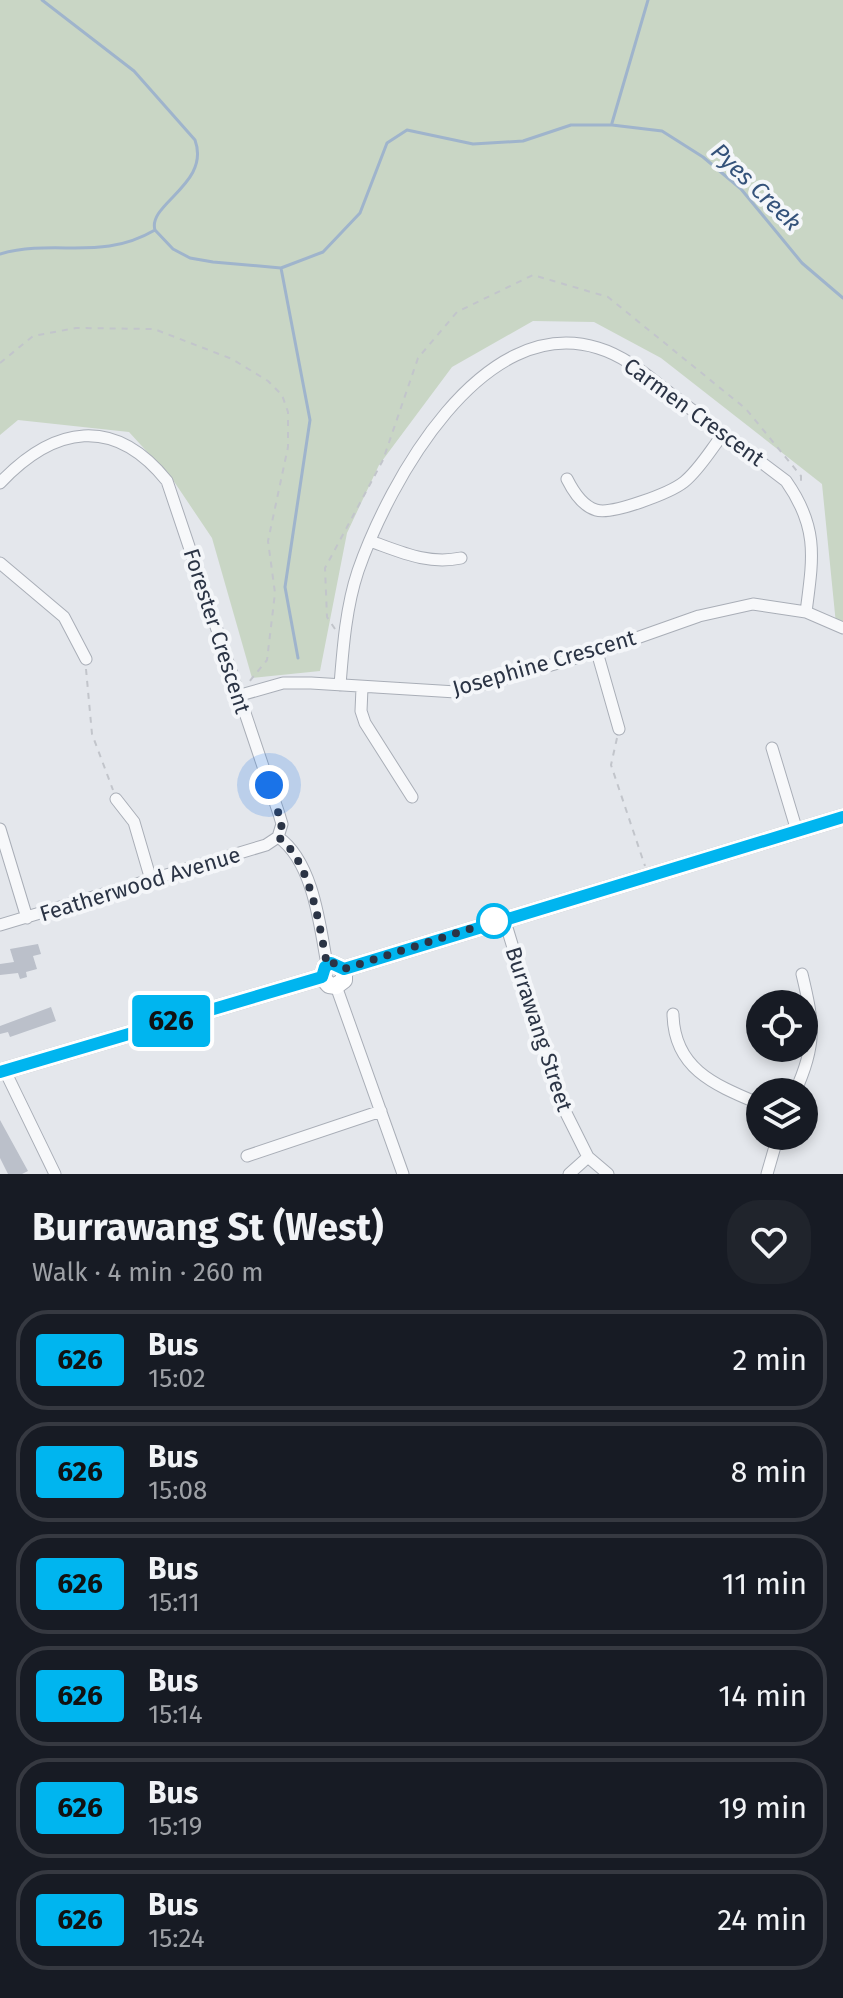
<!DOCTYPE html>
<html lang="en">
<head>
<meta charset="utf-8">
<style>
  :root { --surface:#171b24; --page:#20242c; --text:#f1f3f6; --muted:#9ea1a6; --line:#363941 }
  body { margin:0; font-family:"Fira Sans",sans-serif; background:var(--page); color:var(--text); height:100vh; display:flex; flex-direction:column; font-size:30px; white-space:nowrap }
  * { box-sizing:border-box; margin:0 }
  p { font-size:26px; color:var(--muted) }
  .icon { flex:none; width:44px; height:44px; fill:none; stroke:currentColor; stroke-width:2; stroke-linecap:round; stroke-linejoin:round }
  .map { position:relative; height:1174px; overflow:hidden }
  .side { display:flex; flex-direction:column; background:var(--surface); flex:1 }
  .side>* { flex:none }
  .badge { padding:0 16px; border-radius:6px; font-size:28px; line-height:52px }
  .buttons { position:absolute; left:746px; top:990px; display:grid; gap:16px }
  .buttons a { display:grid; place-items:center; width:72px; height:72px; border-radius:50%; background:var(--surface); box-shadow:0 4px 12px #0003; font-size:40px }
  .you { position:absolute; width:40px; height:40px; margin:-20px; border:6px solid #fff; border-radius:50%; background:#1a73e8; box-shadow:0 0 0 12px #1a73e833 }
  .map>.badge { position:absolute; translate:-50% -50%; box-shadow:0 0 0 4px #fff }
  .round { display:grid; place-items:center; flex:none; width:84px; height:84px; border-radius:32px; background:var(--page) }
  .head { display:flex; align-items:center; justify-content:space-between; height:136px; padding:0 32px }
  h1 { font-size:38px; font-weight:700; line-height:60px }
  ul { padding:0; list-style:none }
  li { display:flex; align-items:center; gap:24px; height:100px; margin:0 16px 12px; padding:0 16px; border:4px solid var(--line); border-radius:32px }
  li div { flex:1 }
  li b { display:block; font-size:30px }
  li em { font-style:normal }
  li .badge { min-width:88px; font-weight:700; text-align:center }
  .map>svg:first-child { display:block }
  .green { fill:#c9d6c5 }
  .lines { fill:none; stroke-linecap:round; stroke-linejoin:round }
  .stream { stroke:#9fb4cc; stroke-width:3 }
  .building { fill:#bbc0ca }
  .street-casing { stroke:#a9aeb7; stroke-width:13 }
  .secondary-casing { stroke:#a9aeb7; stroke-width:18 }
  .path { stroke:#c2c5cb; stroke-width:2; stroke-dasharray:6 6; stroke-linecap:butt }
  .street { stroke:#f7f8fa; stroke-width:11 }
  .secondary { stroke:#fff; stroke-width:16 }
  .line-casing { stroke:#fff; stroke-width:18 }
  .line { stroke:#00b5ef; stroke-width:12 }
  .walk { stroke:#2b3445; stroke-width:8; stroke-dasharray:0 14.4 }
  .stop-dot { fill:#fff; stroke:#00b5ef; stroke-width:4 }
  .labels { text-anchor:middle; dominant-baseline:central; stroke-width:8; stroke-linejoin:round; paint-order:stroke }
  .street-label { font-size:22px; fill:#2b3445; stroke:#f4f6f9 }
  .water-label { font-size:24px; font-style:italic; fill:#34527a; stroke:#f4f6f9 }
</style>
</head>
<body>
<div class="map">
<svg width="843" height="1174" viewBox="0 0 843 1174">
  <rect width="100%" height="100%" fill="#e4e7ec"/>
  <path class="green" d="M0 0H843V630L836 624 822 484 661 358 594 322 533 321 452 367 379 465 347 533 320 671 252 678 212 538 173 480 129 432 18 420 0 435Z"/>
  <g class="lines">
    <path class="stream" d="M42 0 134 71 195 140C211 184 147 204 155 230
      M612 123 648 0
      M0 254C57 238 100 262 155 230L173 249 190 258 213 262 281 268 323 252 360 213 387 143 407 130 473 144 523 141 571 125H612L662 131 703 157 741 189 802 263 843 298
      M281 268 310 420 285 587 298 658"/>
  </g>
  <path class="building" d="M38 944 41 954 33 956 37 969 26 972 27 977 20 979 18 973 0 975V964L14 962 10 949Z
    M51 1007 56 1021 10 1037 8 1032 0 1034V1026Z
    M0 1120 28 1171 22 1174H8L0 1158Z"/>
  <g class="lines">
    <defs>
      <path id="street" d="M567 479C573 491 582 506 596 510 612 515 670 493 684 482 700 469 711 449 724 433
        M0 483C54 426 114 415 167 481L279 814 282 824 278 837
        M370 541C401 552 428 565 461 558
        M0 563 64 617 86 659
        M597 652 619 729
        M340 685C343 647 346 607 358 571 389 482 482 312 598 348 628 357 651 379 675 397 712 425 749 453 786 481 819 528 813 558 806 612
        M362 688 361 711 365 723 412 797
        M237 696 283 683H311L456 692 597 652 699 616 753 604 806 612 843 628
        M772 748 797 831
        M116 799 134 822 151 880
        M0 829 27 918
        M278 837C313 861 320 925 327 965
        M504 918 559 1099 588 1157 608 1174
        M0 925 266 845 278 837
        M336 986 403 1174
        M673 1014C674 1069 715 1085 760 1104
        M5 1071 55 1174
        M795 1092C817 1044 814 1024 802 974
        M247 1156 381 1111
        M569 1174 588 1157
        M767 1174 778 1136"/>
      <path id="secondary" d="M344 969 843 817
        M322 977 329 985 336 986 344 980V969
        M322 977 325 967 331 963 344 969
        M0 1072 322 977"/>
    </defs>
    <use href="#street" class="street-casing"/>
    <use href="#secondary" class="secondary-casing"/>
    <path class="path" d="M0 363 33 336 76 328 154 329 232 359 268 381 282 395 288 412V447L268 541 275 593 267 660 249 682
      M335 629 327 617 325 568 383 460 418 358 457 312 533 275 608 297 746 409 801 476V485
      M86 669 92 734 113 790
      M617 738 611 765 645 866"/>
    <use href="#street" class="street"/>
    <use href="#secondary" class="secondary"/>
  </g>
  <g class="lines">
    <defs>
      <path id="line" d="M0 1072 322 977 325 967 331 963 344 969 843 817"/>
    </defs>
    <use href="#line" class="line-casing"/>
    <use href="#line" class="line"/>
    <path class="walk" d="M269 785 282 824 278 837C310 859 320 928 327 965L335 963 344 969 504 918 494 921"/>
  </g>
  <circle class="stop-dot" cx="494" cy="921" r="16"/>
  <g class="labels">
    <g class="street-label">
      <text transform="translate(694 412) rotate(36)">Carmen Crescent</text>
      <text transform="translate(217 631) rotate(72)">Forester Crescent</text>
      <text transform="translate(544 663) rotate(-16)">Josephine Crescent</text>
      <text transform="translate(140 884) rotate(-17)">Featherwood Avenue</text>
      <text transform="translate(539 1029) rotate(72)">Burrawang Street</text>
    </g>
    <g class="water-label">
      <text transform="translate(756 187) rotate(44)">Pyes Creek</text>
    </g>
  </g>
</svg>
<div class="buttons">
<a><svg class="icon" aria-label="locate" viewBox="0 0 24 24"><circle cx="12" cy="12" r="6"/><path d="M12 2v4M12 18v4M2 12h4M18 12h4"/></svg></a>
<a><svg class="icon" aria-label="layers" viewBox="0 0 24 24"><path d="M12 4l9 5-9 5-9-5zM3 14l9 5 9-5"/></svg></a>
</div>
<div class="you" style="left:269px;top:785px"></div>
<b class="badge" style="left:171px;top:1021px;background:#00b5ef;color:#111">626</b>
</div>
<section class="side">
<div class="head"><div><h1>Burrawang St (West)</h1><p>Walk · 4 min · 260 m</p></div><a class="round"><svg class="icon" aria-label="heart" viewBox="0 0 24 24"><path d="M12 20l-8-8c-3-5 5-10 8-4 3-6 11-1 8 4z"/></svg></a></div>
<ul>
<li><span class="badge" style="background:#00b5ef;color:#111">626</span><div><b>Bus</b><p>15:02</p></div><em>2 min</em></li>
<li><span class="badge" style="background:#00b5ef;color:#111">626</span><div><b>Bus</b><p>15:08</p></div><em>8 min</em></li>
<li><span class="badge" style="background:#00b5ef;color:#111">626</span><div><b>Bus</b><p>15:11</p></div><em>11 min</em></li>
<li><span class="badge" style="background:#00b5ef;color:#111">626</span><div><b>Bus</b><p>15:14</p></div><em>14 min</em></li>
<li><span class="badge" style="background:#00b5ef;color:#111">626</span><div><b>Bus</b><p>15:19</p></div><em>19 min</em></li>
<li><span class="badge" style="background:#00b5ef;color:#111">626</span><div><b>Bus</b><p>15:24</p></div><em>24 min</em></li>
</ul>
</section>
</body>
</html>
